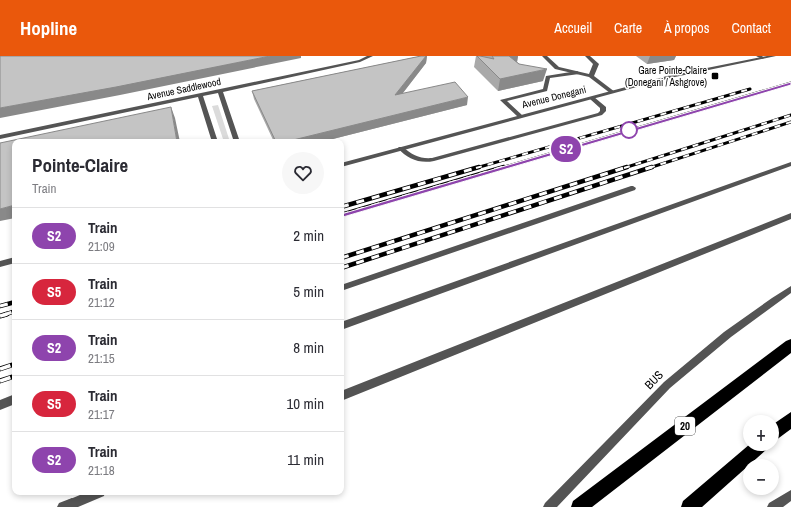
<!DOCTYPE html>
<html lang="fr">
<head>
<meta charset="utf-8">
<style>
  :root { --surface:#fff; --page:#f7f7f7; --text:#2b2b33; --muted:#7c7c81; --line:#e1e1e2; --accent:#ea580c }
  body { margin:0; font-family:"Archivo Narrow",sans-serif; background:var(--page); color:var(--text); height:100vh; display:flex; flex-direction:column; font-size:15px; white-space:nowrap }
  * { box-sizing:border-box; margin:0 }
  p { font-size:13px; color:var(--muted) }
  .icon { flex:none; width:22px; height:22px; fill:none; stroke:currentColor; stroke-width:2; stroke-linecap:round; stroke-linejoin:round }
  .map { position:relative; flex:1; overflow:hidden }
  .panel { position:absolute; left:12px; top:83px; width:332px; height:356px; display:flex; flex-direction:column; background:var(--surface); border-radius:8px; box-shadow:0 2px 6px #0003 }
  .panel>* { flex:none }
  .badge { padding:0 8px; border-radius:13px; font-size:14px; line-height:26px }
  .buttons { position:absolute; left:743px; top:359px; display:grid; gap:8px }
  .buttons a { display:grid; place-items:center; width:36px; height:36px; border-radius:50%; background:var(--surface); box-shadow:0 2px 6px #0003; font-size:20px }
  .map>.badge { position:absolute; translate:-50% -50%; box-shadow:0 0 0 2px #fff }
  .round { display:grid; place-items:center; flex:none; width:42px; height:42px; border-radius:21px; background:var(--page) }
  .head { display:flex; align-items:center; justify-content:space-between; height:68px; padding:0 20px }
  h1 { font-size:19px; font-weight:700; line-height:30px }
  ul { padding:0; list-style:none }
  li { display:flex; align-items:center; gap:12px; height:56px; padding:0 20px; border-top:1px solid var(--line) }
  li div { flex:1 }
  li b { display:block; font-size:15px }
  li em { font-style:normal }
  li .badge { min-width:44px; font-weight:700; text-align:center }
  header { display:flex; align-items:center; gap:24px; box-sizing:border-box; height:56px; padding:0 20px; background:var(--accent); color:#fff }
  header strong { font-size:19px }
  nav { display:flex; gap:22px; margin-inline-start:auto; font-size:14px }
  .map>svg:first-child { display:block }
  .green { fill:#dbdbdb }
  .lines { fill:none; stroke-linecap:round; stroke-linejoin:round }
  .service { fill:#545454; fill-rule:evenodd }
  .minor { fill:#545454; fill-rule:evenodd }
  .tertiary { fill:#545454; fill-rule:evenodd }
  .motorway { fill:#000; fill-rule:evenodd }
  .rail-far2-casing { stroke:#000; stroke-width:3 }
  .rail-far1-casing { stroke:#000; stroke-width:4.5 }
  .rail-casing { stroke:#000; stroke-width:5 }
  .rail-far2 { stroke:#fff; stroke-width:2; stroke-dasharray:6; stroke-linecap:butt }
  .rail-far1 { stroke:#fff; stroke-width:3; stroke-dasharray:8; stroke-linecap:butt }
  .rail { stroke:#fff; stroke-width:3.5; stroke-dasharray:11; stroke-linecap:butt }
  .wall { fill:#a9a9a9 }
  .shaded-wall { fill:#898989 }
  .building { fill:#c4c4c4; stroke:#898989 }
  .line { fill:#8e44ad; stroke:#fff }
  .poi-dot { fill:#000; stroke:#fff; stroke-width:1.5 }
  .stop-dot { fill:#fff; stroke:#8e44ad; stroke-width:2 }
  .labels { text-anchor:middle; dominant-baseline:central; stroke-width:3; stroke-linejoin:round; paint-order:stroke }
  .far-poi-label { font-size:10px; fill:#000; stroke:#fff; text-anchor:end }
  .far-street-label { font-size:10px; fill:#000; stroke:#fff }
  .shield { fill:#fff; stroke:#4c4c4c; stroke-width:1 }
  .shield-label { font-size:11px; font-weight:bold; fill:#000 }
  .street-label { font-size:12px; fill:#000; stroke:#fff }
</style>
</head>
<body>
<header>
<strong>Hopline</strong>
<nav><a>Accueil</a><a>Carte</a><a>À propos</a><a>Contact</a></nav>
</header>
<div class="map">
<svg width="791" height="451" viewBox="0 0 791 451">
  <rect width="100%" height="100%" fill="#fff"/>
  <path class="green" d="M218 49 230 86H224L212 50Z"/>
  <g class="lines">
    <path class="service" d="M577 15 580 17 579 18 550 22 547 35 507 45 522 59V61H518L500 44 543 33 546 20Z
      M590 41H594L606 51V55L602 59 434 105C420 108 407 103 398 92L399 91H403C412 99 420 103 432 102L598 57 600 55V52L590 43Z
      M791 106V110L341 274V266Z
      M631 130H633L636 132 635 134 341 235V229Z
      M791 157V163L341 345V335Z
      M791 230V237L731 281 670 332 557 451H543L545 447 664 326 724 276 772 242Z
      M15 338V348L0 354V344Z
      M791 434V445L783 451H767L769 447Z
      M87 436H105L104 440 78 451H68L66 448 68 444Z"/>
    <path class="minor" d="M367 0H373L360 6 223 36 240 86H234L218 37 203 40 218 86H212L198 41 0 83V79L359 4Z
      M542 0H547L559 11 589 18 593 8 585 0H590L599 8 594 20 615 36 610 37 589 21 555 13Z
      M756 0H762L764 2 762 3Z"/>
    <path class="tertiary" d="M767 0H776L670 22 341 111V107L667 20Z
      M15 201V207L0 211V205Z
      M72 442 76 444 78 448 76 451H57L59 447Z"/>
    <path class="motorway" d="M791 283V297L592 451H571L573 445 786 285Z
      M791 356V373L772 387V369Z
      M750 388H770L767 393 702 451H681L683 445Z"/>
    <defs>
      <path id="rail-far2" d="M476 112 750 33
        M501 112 791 27
        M624 112 791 59
        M649 112 791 66"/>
      <path id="rail-far1" d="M341 151 479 111
        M341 159 504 111
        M341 202 627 111
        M341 212 652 111
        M0 250 15 246
        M4 259 15 255"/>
      <path id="rail" d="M0 260 7 258
        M0 313 15 308
        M0 325 15 320"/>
    </defs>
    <use href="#rail-far2" class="rail-far2-casing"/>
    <use href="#rail-far1" class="rail-far1-casing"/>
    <use href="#rail" class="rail-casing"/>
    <use href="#rail-far2" class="rail-far2"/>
    <use href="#rail-far1" class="rail-far1"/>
    <use href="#rail" class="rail"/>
  </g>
  <path class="wall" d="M421 0H427L426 7 403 37 467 49 321 86H274L254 43 252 35Z
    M476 0H518L517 6 543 25 498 35 474 11Z
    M636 0H676L674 4 647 8Z"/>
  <path class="shaded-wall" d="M270 0H301V2L120 39 0 62V52Z
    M426 0H427L426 7 395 47V39Z
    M504 0H518L517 6 502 8Z
    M650 0H676L674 4 647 8Z
    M547 13 543 25 498 35 500 23Z
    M468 41 467 49 321 86H285Z
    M171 51 175 62 180 86H177Z
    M15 149V162L0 165V153Z"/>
  <path class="building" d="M0 0H270L116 31 0 52Z
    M421 0H426L395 39 455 26 468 41 285 86H276L252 35Z
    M477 0H480L494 3 492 0H509L519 8 547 13 500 23Z
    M171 51 177 86H15V149L0 153V87Z"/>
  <path class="line" d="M791 26V29L343 161 338 159Z"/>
  <rect class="poi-dot" x="711" y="16" width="8" height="8" rx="2"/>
  <circle class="stop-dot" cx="629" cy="74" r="8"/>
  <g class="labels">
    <g class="far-poi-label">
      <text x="707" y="14">Gare Pointe-Claire<tspan x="707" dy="12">(Donegani / Ashgrove)</tspan></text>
    </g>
    <g class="far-street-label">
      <text transform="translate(184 33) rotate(-12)">Avenue Saddlewood</text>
      <text transform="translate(554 41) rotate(-14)">Avenue Donegani</text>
    </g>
    <rect class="shield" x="675" y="361" width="20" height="18" rx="3"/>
    <g class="shield-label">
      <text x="685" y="370">20</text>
    </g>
    <g class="street-label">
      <text transform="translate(654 324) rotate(-45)">BUS</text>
    </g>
  </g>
</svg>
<div class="buttons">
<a>+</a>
<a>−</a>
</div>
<b class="badge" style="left:566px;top:93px;background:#8e44ad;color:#fff">S2</b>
<section class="panel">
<div class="head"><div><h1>Pointe-Claire</h1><p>Train</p></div><a class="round"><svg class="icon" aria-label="heart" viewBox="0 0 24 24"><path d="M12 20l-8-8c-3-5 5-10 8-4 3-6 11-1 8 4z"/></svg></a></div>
<ul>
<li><span class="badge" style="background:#8e44ad;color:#fff">S2</span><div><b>Train</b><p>21:09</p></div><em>2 min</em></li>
<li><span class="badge" style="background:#d7263d;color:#fff">S5</span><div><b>Train</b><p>21:12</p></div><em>5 min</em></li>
<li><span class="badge" style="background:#8e44ad;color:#fff">S2</span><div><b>Train</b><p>21:15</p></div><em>8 min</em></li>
<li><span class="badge" style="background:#d7263d;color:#fff">S5</span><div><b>Train</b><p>21:17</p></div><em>10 min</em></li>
<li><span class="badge" style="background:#8e44ad;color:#fff">S2</span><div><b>Train</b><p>21:18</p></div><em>11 min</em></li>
</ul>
</section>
</div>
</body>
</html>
